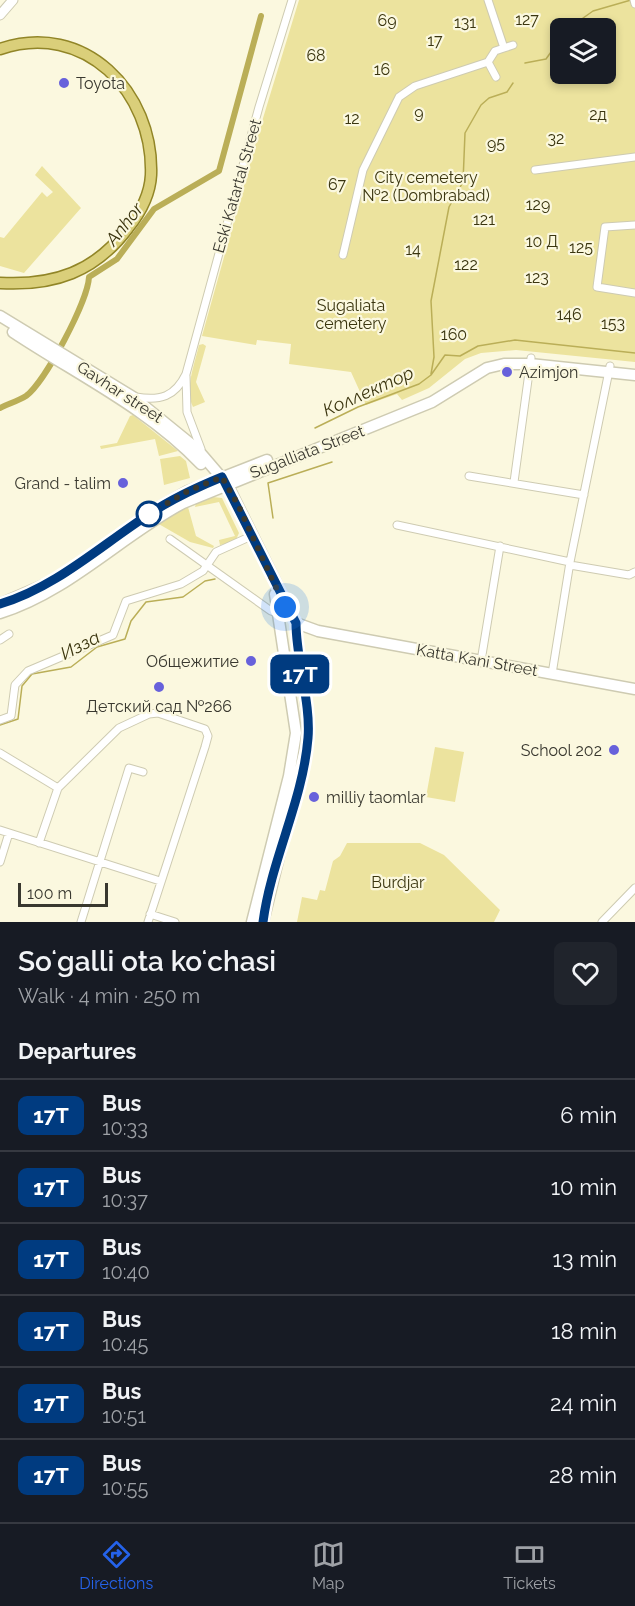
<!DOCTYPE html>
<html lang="en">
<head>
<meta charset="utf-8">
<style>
  :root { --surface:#171b24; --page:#20242c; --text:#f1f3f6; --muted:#9ea1a6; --line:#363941; --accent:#2563eb }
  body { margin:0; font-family:Raleway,sans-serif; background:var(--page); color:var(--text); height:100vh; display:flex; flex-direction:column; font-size:22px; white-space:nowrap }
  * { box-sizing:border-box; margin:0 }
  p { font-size:20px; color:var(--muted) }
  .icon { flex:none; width:33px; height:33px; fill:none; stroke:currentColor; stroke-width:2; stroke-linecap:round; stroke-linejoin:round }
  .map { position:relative; height:922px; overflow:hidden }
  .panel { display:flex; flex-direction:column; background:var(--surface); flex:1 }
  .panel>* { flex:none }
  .badge { padding:0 12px; border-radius:9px; font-size:21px; line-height:39px }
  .buttons { position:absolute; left:550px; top:18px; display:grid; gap:12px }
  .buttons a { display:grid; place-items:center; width:66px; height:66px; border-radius:9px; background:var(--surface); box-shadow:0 3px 9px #0003; font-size:30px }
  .scale { position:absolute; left:18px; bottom:15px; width:90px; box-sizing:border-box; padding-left:6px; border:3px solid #39382f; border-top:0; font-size:16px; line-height:21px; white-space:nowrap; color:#39382f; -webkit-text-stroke:4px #fbf8df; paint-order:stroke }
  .you { position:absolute; width:30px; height:30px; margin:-15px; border:4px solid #fff; border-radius:50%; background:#1a73e8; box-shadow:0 0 0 9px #1a73e833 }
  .map>.badge { position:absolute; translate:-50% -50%; box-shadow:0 0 0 3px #fff }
  h2 { padding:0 18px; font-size:22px; line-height:54px }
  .round { display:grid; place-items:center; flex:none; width:63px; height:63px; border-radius:9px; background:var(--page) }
  .summary { display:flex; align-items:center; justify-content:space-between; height:102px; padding:0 18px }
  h1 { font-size:28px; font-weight:600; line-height:45px }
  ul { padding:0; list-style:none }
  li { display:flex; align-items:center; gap:18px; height:72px; padding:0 18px; border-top:2px solid var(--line) }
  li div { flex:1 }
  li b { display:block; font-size:22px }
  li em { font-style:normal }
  li .badge { min-width:66px; font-weight:700; text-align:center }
  .tabs { display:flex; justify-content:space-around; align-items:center; height:84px; border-top:2px solid var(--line); background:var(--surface); font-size:16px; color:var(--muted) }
  .tabs a { display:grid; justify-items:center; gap:3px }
  .tabs .current { color:var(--accent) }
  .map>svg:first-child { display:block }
  .green { fill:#ece39e; fill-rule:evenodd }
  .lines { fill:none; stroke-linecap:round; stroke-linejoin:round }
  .stream { stroke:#baae57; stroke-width:1.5 }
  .canal { stroke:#baae57; stroke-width:6 }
  .minor-casing { stroke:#cecbb2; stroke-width:9 }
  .tertiary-casing { stroke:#cecbb2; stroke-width:11 }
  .secondary-casing { stroke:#cecbb2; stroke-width:13 }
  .primary-casing { stroke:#918527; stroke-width:13 }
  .minor { stroke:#fff; stroke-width:7 }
  .tertiary { stroke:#fff; stroke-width:9 }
  .secondary { stroke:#fff; stroke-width:10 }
  .primary { stroke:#dacf7a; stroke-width:10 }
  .line-casing { stroke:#fff; stroke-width:14 }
  .line { stroke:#003b80; stroke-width:9 }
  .walk { stroke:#39382f; stroke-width:6; stroke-dasharray:0 10.8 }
  .poi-dot { fill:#6761db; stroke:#fbf8df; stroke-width:2 }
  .stop-dot { fill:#fff; stroke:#003b80; stroke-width:3 }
  .labels { text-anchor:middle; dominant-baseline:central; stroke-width:4.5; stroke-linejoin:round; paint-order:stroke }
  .park-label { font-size:16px; fill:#3a350f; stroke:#fbf8df }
  .poi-label { font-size:16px; fill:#39382f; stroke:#fbf8df; text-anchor:start }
  .street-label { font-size:16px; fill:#39382f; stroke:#fbf8df }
  .water-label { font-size:18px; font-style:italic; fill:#3b350f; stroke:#fbf8df }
</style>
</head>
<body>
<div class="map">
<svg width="635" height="922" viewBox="0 0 635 922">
  <rect width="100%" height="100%" fill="#fbf8df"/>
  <path class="green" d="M299 0H635V362L516 350 481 353 465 359 429 388 402 400 397 394 366 405 351 372 289 364 291 344 257 340 256 345 202 336 260 128ZM561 28H606V74H561Z
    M42 166 81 208 24 273 0 266V237L4 238 42 192 47 197 53 192 35 175Z
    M203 344 206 346 196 382 205 402 193 407C184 390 195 363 199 345Z
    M133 415 178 451 159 456 155 439 101 449 100 446 117 443 130 416Z
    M180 456 186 461 190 478 164 485 160 459Z
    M213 497 222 498 239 533 235 542 220 545 219 540 235 536 219 502 195 507 196 503Z
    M188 507 196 536 214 546 213 548 190 542 157 523Z
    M435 747 464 752 455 802 426 797Z
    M347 843H420L444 855 500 910 494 922H297L302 897 317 900 320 890 325 891 333 861 340 856Z"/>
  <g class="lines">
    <path class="stream" d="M569 28 593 11 631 0
      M525 63 546 59 561 38
      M431 374 434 357 431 301 449 207 463 182 465 133 481 105 489 98 507 92 513 83
      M315 428 358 407 419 384 431 375 445 355 460 356 478 346 515 340 635 353
      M273 518 268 483 332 462
      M0 725 18 719 22 686 32 674 71 667 97 647 125 639 131 621 146 602 183 597 205 581 215 579"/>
    <path class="canal" d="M0 408C8 404 18 401 26 396 45 382 88 301 89 277L117 259 154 209 219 171 261 16"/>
    <defs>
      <path id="minor" d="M634 0 635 4
        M504 48 513 45
        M488 62 496 77
        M535 170 635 157
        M635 225 605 227 597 287 635 293
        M343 255 363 170 399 97 415 86 488 62 495 51 504 48 488 0
        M186 376 187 412 201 449
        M136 397C160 401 175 397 186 374L259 107 292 0
        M469 476 584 495
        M514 482 531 358
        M397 525 570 562
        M170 539 271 611 277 613
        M570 565 629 575 635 572
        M0 640 9 634
        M481 661 500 546
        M552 674 570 562 610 366
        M0 720 11 716 15 685 28 671 113 635 126 601 181 584 203 571 216 552 247 538
        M0 753 58 788
        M0 830 160 881
        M39 843 58 788 119 728 149 714 158 713 205 729 208 736 205 747 148 922
        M0 862 9 833
        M150 914 175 922
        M81 922 129 768 143 772
        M602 922 635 888"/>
      <path id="tertiary" d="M0 15 13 0"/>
      <path id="secondary" d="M0 316 133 397 197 449 227 484 296 623C296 662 311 703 307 741L263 922
        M13 332C76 374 148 408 201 464
        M153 511 188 491 267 460
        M0 604 44 585
        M0 613C68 592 121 536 183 503L432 402 487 368 504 364H530L635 375
        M296 623 318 631 635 689
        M252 922 289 776 296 733 275 594"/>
      <path id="primary" d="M0 49C84 20 154 92 151 175 150 195 140 213 128 228 95 272 54 286 0 283"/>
    </defs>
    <use href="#minor" class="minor-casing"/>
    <use href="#tertiary" class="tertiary-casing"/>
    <use href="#secondary" class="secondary-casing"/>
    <use href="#primary" class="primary-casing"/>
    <use href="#minor" class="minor"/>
    <use href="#tertiary" class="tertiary"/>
    <use href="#secondary" class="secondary"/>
    <use href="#primary" class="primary"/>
  </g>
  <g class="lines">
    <defs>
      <path id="line" d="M0 604C54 588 98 548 145 517 169 500 195 488 222 477L296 623C296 660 311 703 308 738 303 801 271 860 263 922"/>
    </defs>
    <use href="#line" class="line-casing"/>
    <use href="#line" class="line"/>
    <path class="walk" d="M149 514 188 491 222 477 238 505 285 607"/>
  </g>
  <g class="poi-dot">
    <circle cx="64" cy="83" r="6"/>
    <circle cx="507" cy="372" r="6"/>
    <circle cx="123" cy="483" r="6"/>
    <circle cx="251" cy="661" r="6"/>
    <circle cx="159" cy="687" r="6"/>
    <circle cx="614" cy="750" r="6"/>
    <circle cx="314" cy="797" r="6"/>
  </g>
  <circle class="stop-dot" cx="149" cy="514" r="12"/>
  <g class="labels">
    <g class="park-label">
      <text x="527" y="19">127</text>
      <text x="387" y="20">69</text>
      <text x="465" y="22">131</text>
      <text x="435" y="40">17</text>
      <text x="316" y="55">68</text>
      <text x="382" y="69">16</text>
      <text x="419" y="112">9</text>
      <text x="598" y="114">2д</text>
      <text x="352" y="118">12</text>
      <text x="556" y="138">32</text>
      <text x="496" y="143">95</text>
      <text x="426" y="177">City cemetery<tspan x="426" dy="18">№2 (Dombrabad)</tspan></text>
      <text x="337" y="184">67</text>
      <text x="538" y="204">129</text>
      <text x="484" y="219">121</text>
      <text x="542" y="241">10 Д</text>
      <text x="581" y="247">125</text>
      <text x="413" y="249">14</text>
      <text x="466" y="264">122</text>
      <text x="537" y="277">123</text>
      <text x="351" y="305">Sugaliata<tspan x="351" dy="18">cemetery</tspan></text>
      <text x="569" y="314">146</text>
      <text x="613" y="323">153</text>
      <text x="454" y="334">160</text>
      <text x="398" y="882">Burdjar</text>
    </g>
    <g class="poi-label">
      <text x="76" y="83">Toyota</text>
      <text x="519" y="372">Azimjon</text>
      <text x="111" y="483" text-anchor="end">Grand - talim</text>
      <text x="239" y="661" text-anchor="end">Общежитие</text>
      <text x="159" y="706" text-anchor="middle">Детский сад №266</text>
      <text x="602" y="750" text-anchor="end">School 202</text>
      <text x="326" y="797">milliy taomlar</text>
    </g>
    <g class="street-label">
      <text transform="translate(237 186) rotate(-74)">Eski Katartal Street</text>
      <text transform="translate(120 392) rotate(33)">Gavhar street</text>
      <text transform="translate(307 452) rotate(-21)">Sugalliata Street</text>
      <text transform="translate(477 660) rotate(10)">Katta Kani Street</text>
    </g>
    <g class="water-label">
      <text transform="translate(124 224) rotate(-52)">Anhor</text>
      <text transform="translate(368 391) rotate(-24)">Коллектор</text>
      <text transform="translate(80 645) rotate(-27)">Изза</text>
    </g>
  </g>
</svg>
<div class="buttons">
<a><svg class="icon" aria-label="layers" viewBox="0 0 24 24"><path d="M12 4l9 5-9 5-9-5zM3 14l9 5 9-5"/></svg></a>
</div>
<div class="scale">100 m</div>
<div class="you" style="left:285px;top:607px"></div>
<b class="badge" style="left:300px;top:674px;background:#003b80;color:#fff">17T</b>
</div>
<section class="panel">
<div class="summary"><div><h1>Soʻgalli ota koʻchasi</h1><p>Walk · 4 min · 250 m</p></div><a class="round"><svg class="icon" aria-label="heart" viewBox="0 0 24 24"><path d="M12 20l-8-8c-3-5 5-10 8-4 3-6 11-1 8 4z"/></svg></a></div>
<h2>Departures</h2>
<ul>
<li><span class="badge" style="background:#003b80;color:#fff">17T</span><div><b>Bus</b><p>10:33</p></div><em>6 min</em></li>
<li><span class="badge" style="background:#003b80;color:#fff">17T</span><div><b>Bus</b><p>10:37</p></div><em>10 min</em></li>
<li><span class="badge" style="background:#003b80;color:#fff">17T</span><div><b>Bus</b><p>10:40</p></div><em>13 min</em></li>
<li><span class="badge" style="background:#003b80;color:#fff">17T</span><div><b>Bus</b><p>10:45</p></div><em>18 min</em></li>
<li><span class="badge" style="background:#003b80;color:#fff">17T</span><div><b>Bus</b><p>10:51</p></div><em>24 min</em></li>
<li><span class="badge" style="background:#003b80;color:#fff">17T</span><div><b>Bus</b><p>10:55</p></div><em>28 min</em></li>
</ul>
</section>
<nav class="tabs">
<a class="current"><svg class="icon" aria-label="directions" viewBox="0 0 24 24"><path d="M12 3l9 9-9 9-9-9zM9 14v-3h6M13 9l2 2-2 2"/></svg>Directions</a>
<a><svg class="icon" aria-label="map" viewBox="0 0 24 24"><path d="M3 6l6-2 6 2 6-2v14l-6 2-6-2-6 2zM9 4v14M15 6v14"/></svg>Map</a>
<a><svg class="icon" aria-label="tickets" viewBox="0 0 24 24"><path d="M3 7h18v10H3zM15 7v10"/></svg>Tickets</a>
</nav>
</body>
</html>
